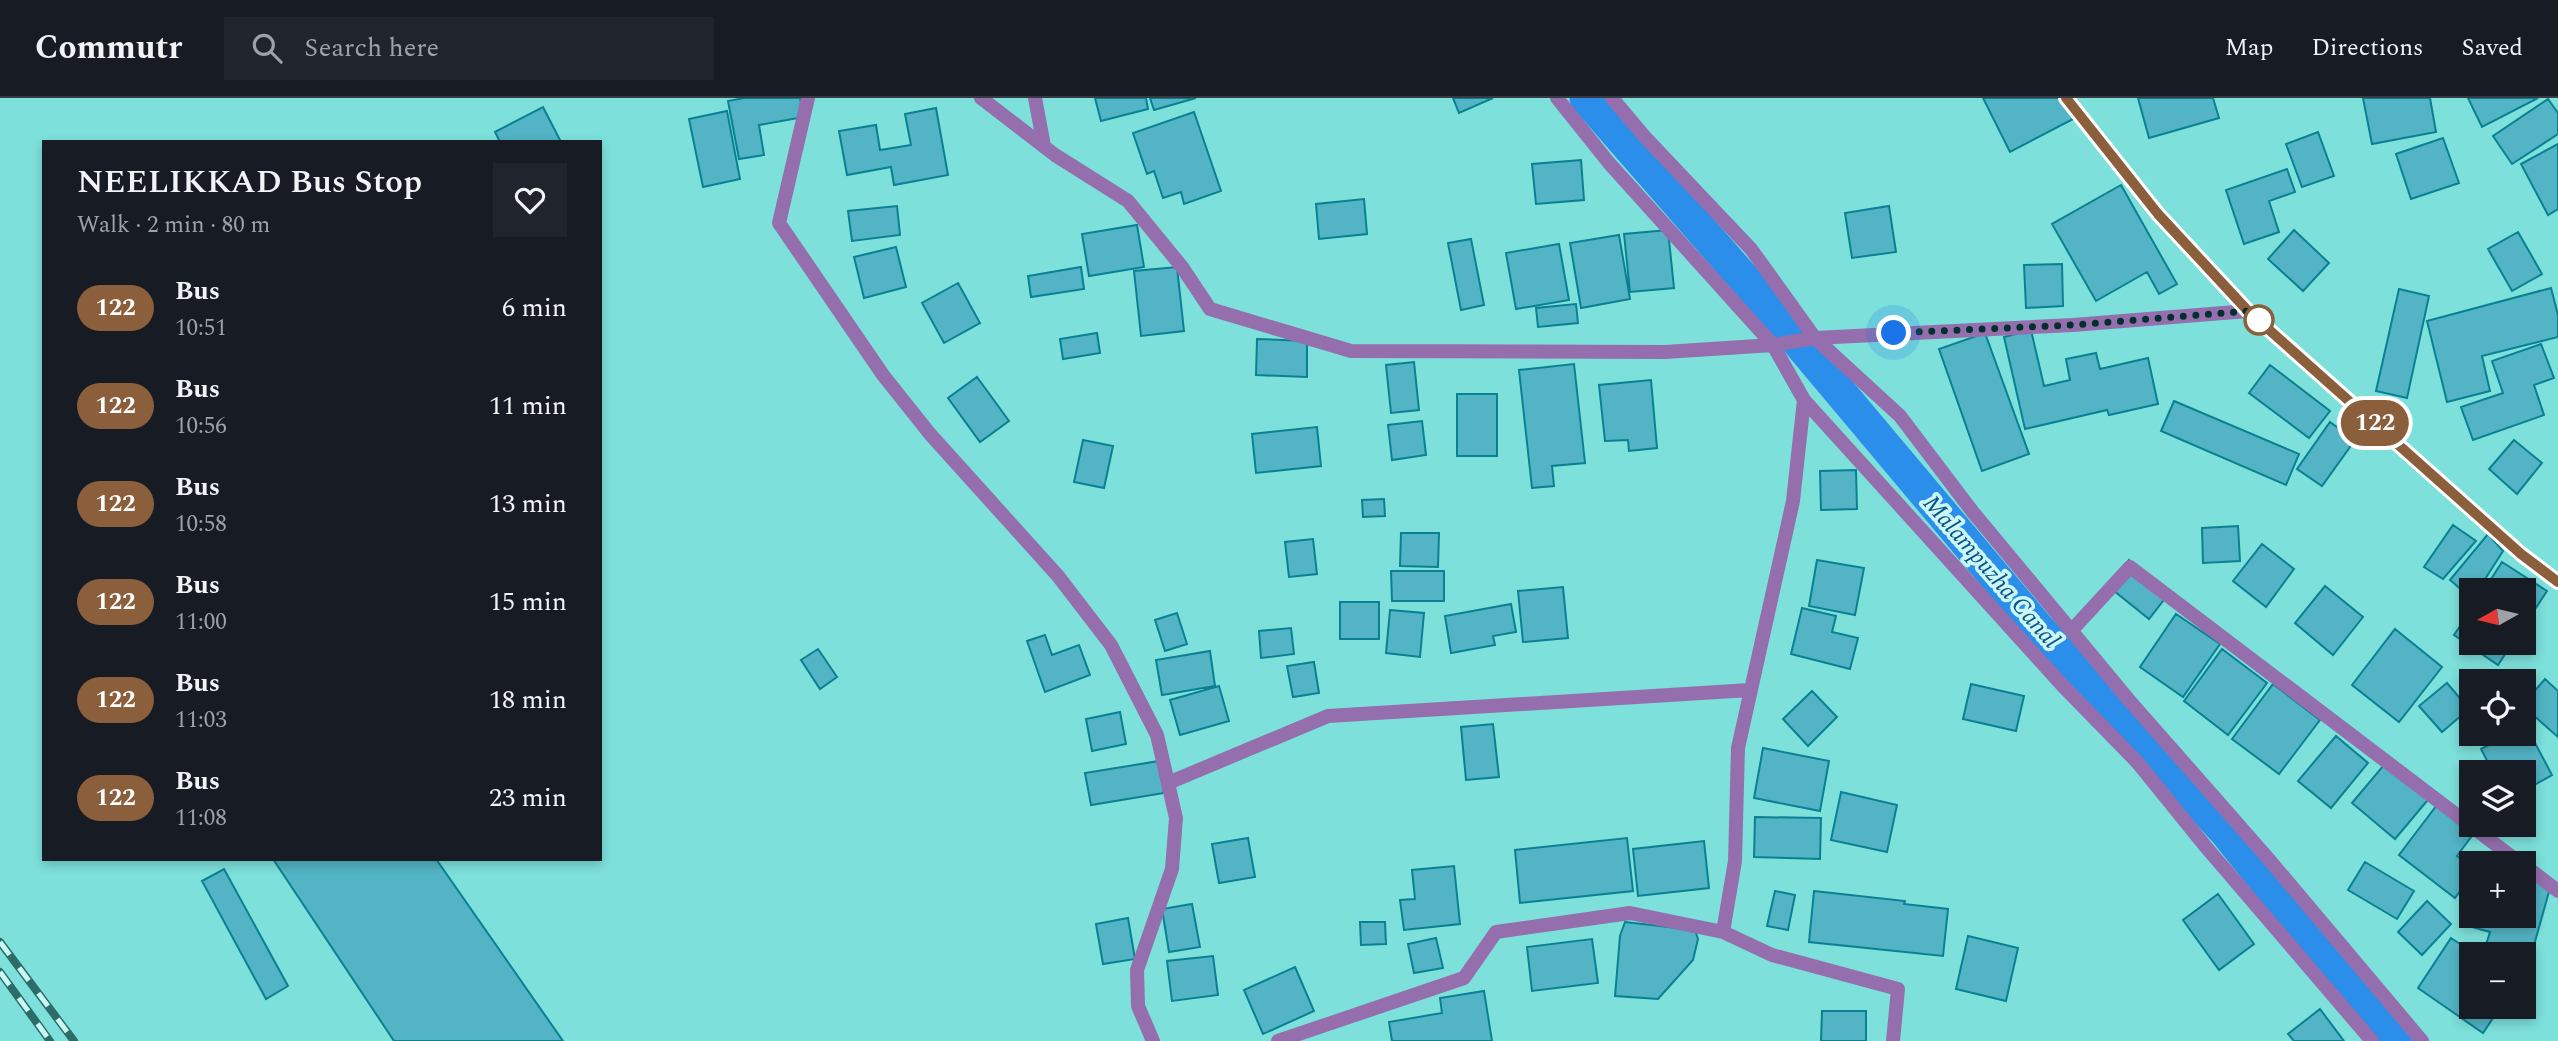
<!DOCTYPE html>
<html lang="en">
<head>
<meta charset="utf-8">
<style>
  :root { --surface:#171b24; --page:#20242c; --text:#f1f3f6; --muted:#9ea1a6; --line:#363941 }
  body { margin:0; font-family:Spectral,serif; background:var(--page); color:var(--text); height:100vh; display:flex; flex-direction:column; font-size:26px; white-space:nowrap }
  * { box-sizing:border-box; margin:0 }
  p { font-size:23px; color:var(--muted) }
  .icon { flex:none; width:38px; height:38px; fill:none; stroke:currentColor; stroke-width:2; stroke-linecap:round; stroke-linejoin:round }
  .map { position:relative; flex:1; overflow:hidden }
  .sheet { position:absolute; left:42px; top:42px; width:560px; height:721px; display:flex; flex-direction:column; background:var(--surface); border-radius:0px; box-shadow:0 4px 10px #0003 }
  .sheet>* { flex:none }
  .badge { padding:0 14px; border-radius:23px; font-size:24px; line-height:46px }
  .needle { width:46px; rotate:262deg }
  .controls { position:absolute; left:2459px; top:480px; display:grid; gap:14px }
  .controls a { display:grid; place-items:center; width:77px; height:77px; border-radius:0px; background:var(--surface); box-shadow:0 4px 10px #0003; font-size:35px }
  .you { position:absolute; width:35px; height:35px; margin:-18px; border:5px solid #fff; border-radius:50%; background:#1a73e8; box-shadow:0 0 0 10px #1a73e833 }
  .map>.badge { position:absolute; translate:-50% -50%; box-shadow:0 0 0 4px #fff }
  .round { display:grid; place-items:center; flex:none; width:74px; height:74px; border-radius:0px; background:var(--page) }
  .overview { display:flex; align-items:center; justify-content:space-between; height:119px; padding:0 35px }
  h1 { font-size:33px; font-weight:600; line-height:52px }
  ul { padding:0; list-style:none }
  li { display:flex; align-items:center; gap:21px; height:98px; padding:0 35px }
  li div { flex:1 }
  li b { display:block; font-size:26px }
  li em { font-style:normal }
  li .badge { min-width:77px; font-weight:700; text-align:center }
  header { display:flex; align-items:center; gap:42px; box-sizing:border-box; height:98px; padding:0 35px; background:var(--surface); border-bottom:2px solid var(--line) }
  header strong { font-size:33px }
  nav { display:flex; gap:38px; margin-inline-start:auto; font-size:24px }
  .search { width:490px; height:63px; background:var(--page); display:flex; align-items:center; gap:18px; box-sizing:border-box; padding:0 24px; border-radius:0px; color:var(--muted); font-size:26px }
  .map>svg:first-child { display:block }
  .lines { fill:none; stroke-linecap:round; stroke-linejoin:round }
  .canal { stroke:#2c8eeb; stroke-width:33 }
  .building { fill:#52b4c5; stroke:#0a8192; stroke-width:2 }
  .minor { stroke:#956fad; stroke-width:14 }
  .secondary { stroke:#793d9b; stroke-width:14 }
  .rail-casing { stroke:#2c6d6a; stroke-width:8 }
  .rail { stroke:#caf8f5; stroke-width:5; stroke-dasharray:16; stroke-linecap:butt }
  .line-casing { stroke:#fff; stroke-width:16 }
  .line { stroke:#8b5e3c; stroke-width:10 }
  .walk { stroke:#01302e; stroke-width:7; stroke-dasharray:0 12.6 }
  .stop-dot { fill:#fff; stroke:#8b5e3c; stroke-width:3.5 }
  .labels { text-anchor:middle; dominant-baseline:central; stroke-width:7; stroke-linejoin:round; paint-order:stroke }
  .water-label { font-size:24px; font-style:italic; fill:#0c4f8b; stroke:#caf8f5 }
</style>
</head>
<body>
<header>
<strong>Commutr</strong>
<div class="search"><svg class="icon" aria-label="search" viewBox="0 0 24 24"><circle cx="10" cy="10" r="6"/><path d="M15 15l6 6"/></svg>Search here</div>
<nav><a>Map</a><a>Directions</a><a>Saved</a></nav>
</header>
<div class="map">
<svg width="2558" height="943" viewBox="0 0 2558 943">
  <rect width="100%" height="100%" fill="#7de0db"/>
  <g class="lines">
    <path class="canal" d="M1586 0 1767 207 2039 531 2225 733 2306 834 2401 943"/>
  </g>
  <path class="building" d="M744 0H800L804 19 759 27 764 57 739 61 728 3Z
    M1095 0H1146L1148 11 1101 23Z
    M1150 0H1196L1154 12Z
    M1453 0H1493L1459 15Z
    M1983 0H2065L2075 20 2010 54Z
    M2138 0H2213L2219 20 2149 40Z
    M2363 0H2430L2436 34 2372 46Z
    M2468 0H2538L2482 29Z
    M2548 1 2558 15V36L2512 66 2493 38Z
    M543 9 561 44H500L495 34Z
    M936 10 948 77 894 87 891 69 847 77 839 33 876 27 880 52 911 47 905 16Z
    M727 13 740 81 703 89 689 21Z
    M1194 14 1221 93 1184 106 1181 94 1163 100 1154 73 1147 76 1133 35Z
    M2318 34 2334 78 2302 89 2286 46Z
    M2443 40 2459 85 2411 101 2396 56Z
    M2558 46V111L2548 117 2521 66Z
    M1581 62 1584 102 1536 106 1532 66Z
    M2287 71 2295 94 2269 103 2279 134 2244 146 2226 92Z
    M2121 87 2177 186 2159 196 2147 174 2096 203 2052 126Z
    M1364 101 1367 136 1319 141 1316 106Z
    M897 108 900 137 852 143 848 113Z
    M1889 108 1896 154 1852 160 1845 115Z
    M1137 127 1144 169 1089 178 1082 136Z
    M1668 132 1674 190 1630 194 1624 136Z
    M2294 132 2329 165 2303 193 2268 161Z
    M2518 134 2542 176 2512 193 2488 151Z
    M1619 137 1630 201 1581 210 1570 145Z
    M1471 141 1484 207 1461 212 1448 145Z
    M1559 146 1569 202 1516 211 1506 155Z
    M896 149 906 189 864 200 854 159Z
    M2062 166 2063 208 2026 210 2024 167Z
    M1081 169 1084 191 1031 199 1028 178Z
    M1177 169 1184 233 1141 238 1134 173Z
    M958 185 980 225 944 245 922 205Z
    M2551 190 2558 217V239L2482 258 2490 293 2447 304 2427 223Z
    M2399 191 2429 198 2407 300 2376 293Z
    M1576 206 1578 225 1538 229 1536 210Z
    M2031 232 2044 288 2070 282 2066 261 2096 255 2100 271 2148 260 2158 306 2109 317 2107 312 2025 331 2004 239Z
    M1097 235 1100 255 1063 261 1060 241Z
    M1985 235 2029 356 1982 373 1939 251Z
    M1257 241 1307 243V279L1256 277Z
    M2541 246 2554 280 2534 287 2544 317 2473 342 2461 309 2503 295 2492 263Z
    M1414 264 1419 312 1391 315 1386 267Z
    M1574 266 1585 365 1552 368 1554 388 1532 390 1519 272Z
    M2270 267 2330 313 2309 340 2249 295Z
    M977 279 1009 323 980 344 948 300Z
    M1651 282 1657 350 1629 353 1628 342 1605 343 1599 287Z
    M1457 296H1497V358H1457Z
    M2174 303 2299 356 2286 387 2161 333Z
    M1422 323 1426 357 1392 362 1388 327Z
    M2330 324 2355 342 2322 388 2297 371Z
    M1317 329 1321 368 1256 375 1252 336Z
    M1083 342 1113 348 1104 390 1074 384Z
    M2514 342 2542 365 2517 396 2489 371Z
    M1856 372 1857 411 1821 412 1820 373Z
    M1384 401 1385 418 1363 419 1362 402Z
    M2453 427 2476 443 2443 481 2424 469Z
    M2238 428 2240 463 2203 465 2202 430Z
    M1401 435H1439L1438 469 1400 468Z
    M2488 436 2503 453 2478 492H2471V500L2450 482Z
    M1313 441 1317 476 1289 479 1285 444Z
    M2262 446 2294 471 2266 509 2233 483Z
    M1817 462 1864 470 1855 517 1809 508Z
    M2129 462 2170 494 2149 521 2108 488Z
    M2502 464 2547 493 2524 528V492H2484Z
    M1391 473H1444V503H1392Z
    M2325 488 2363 519 2333 557 2295 525Z
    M1563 489 1568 540 1523 544 1518 493Z
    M1340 504H1379V541H1340Z
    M1511 506 1516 534 1493 538 1495 547 1451 555 1445 518Z
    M1802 510 1836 518 1832 534 1858 540 1850 571 1791 556Z
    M1390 512 1424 515 1420 559 1386 555Z
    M2471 512V544H2513L2498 567 2454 537Z
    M1177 515 1187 546 1165 553 1155 522Z
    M2176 516 2220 546 2183 599 2140 569Z
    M1291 530 1294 556 1261 560 1259 533Z
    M2395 531 2442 569 2399 624 2352 587Z
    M1045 537 1052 557 1079 547 1090 577 1045 594 1027 543Z
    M818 551 837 579 820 591 801 562Z
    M2222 551 2267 585 2228 637 2184 603Z
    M1210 553 1215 588 1162 597 1156 562Z
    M1314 564 1319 595 1293 599 1287 568Z
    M2545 581 2558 593V639L2524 609V605Z
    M2447 585 2469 611 2442 634 2419 608Z
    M1971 586 2024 598 2016 633 1963 621Z
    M2273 586 2320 622 2279 676 2232 641Z
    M1219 588 1229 623 1180 637 1170 602Z
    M1812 593 1837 619 1808 648 1783 621Z
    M1120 614 1126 646 1092 653 1086 621Z
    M1493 626 1499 679 1466 682 1461 629Z
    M2526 628 2552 677 2524 693V674H2493L2481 651 2512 635H2524V629Z
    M2336 638 2368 665 2331 710 2298 683Z
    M1763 650 1829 663 1820 713 1754 700Z
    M2389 661 2432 697 2395 741 2352 705Z
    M1159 663 1164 695 1091 707 1085 675Z
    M1841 694 1897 707 1887 754 1831 742Z
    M2437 707 2474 735 2457 758 2471 769V778L2455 800 2399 757Z
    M1755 719 1821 720 1820 761 1754 759Z
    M1248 740 1255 779 1219 785 1212 746Z
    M1627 740 1633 793 1520 805 1515 752Z
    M1704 743 1709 790 1638 798 1633 751Z
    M273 761H436L563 943H394Z
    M2365 764 2414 793 2397 821 2348 792Z
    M1454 768 1460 826 1404 832 1400 802 1415 801 1412 772Z
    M224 771 288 888 266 901 202 783Z
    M2524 775 2552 783 2529 865 2524 864V856H2495L2484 853 2490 834 2465 827 2471 806V817H2524Z
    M1775 793 1795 797 1788 832 1767 828Z
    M1814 793 1905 803 1904 806 1948 811 1943 858 1809 844Z
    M2218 796 2254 846 2219 872 2183 822Z
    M2427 803 2451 826 2422 857 2398 834Z
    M1192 806 1200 849 1169 854 1162 811Z
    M1128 820 1135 861 1103 866 1096 826Z
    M1360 824H1385L1386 846 1361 847Z
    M1625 824 1695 832 1698 841 1693 862 1658 901 1615 898 1620 838Z
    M1968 838 2018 850 2006 903 1956 891Z
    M1436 840 1443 870 1414 875 1408 846Z
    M2451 840 2475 856H2471V908H2501L2483 935 2418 890Z
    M1592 841 1598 885 1532 893 1527 849Z
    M1213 858 1218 897 1172 903 1167 863Z
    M1295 869 1314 913 1263 936 1244 892Z
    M1484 893 1492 943H1392L1389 924 1442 915 1440 900Z
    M2320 911 2344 943H2294L2288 936Z
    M1822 913H1866V943H1821Z"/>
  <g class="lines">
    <path class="minor" d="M808 0 779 125 883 277 930 336 1058 478 1111 547 1157 637 1176 720 1172 771 1137 872 1138 908 1153 943
      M981 0 1055 57 1128 103 1182 169 1210 211 1351 253 1665 254 1773 247 1815 240 2073 227 2248 213
      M1035 0 1044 48
      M1557 0 1609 65 1773 247 1804 302 2063 588 2138 665 2206 749 2372 943
      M1612 0 1644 38 1751 151 1815 240 1900 318 1972 413 2128 601 2266 758 2422 943
      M2072 532 2130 469 2520 765
      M1168 685 1328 618 1750 592
      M2524 767 2558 793
      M1723 834 1772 857 1898 891 1893 943
      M1278 943 1464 880 1496 834 1630 815 1723 834 1735 763 1738 650 1793 403 1804 302"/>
    <path class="secondary" d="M2066 0 2158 116 2248 213 2521 456 2558 484"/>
    <defs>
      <path id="rail" d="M0 844 74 943
        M0 874 50 943"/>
    </defs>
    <use href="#rail" class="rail-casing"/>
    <use href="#rail" class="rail"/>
  </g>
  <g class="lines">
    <defs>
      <path id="line" d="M2066 0 2158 116 2248 213 2521 456 2558 484"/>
    </defs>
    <use href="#line" class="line-casing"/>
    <use href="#line" class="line"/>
    <path class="walk" d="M1894 235 2073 227 2248 213 2266 228 2259 222"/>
  </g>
  <circle class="stop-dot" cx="2259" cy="222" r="14"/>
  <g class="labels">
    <g class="water-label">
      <text transform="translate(1991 474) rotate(49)">Malampuzha Canal</text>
    </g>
  </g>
</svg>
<div class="controls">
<a><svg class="needle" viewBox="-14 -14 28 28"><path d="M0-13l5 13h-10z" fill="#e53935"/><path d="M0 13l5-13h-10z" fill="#9ea1a6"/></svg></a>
<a><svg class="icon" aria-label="locate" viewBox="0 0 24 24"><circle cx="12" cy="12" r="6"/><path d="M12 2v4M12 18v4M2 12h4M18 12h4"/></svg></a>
<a><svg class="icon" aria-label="layers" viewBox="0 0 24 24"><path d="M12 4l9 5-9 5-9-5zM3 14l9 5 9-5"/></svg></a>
<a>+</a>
<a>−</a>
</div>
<div class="you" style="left:1894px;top:235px"></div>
<b class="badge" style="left:2375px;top:325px;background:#8b5e3c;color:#fff">122</b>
<section class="sheet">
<div class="overview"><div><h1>NEELIKKAD Bus Stop</h1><p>Walk · 2 min · 80 m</p></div><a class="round"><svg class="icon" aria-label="heart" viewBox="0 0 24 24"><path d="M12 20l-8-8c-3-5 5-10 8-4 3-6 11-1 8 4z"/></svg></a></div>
<ul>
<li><span class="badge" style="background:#8b5e3c;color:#fff">122</span><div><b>Bus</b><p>10:51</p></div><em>6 min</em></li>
<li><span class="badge" style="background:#8b5e3c;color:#fff">122</span><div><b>Bus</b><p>10:56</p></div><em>11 min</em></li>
<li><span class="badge" style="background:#8b5e3c;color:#fff">122</span><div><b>Bus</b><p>10:58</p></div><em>13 min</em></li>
<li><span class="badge" style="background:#8b5e3c;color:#fff">122</span><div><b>Bus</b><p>11:00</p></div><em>15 min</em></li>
<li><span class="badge" style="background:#8b5e3c;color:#fff">122</span><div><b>Bus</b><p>11:03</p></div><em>18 min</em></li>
<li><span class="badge" style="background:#8b5e3c;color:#fff">122</span><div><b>Bus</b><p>11:08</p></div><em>23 min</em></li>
</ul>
</section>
</div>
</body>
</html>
